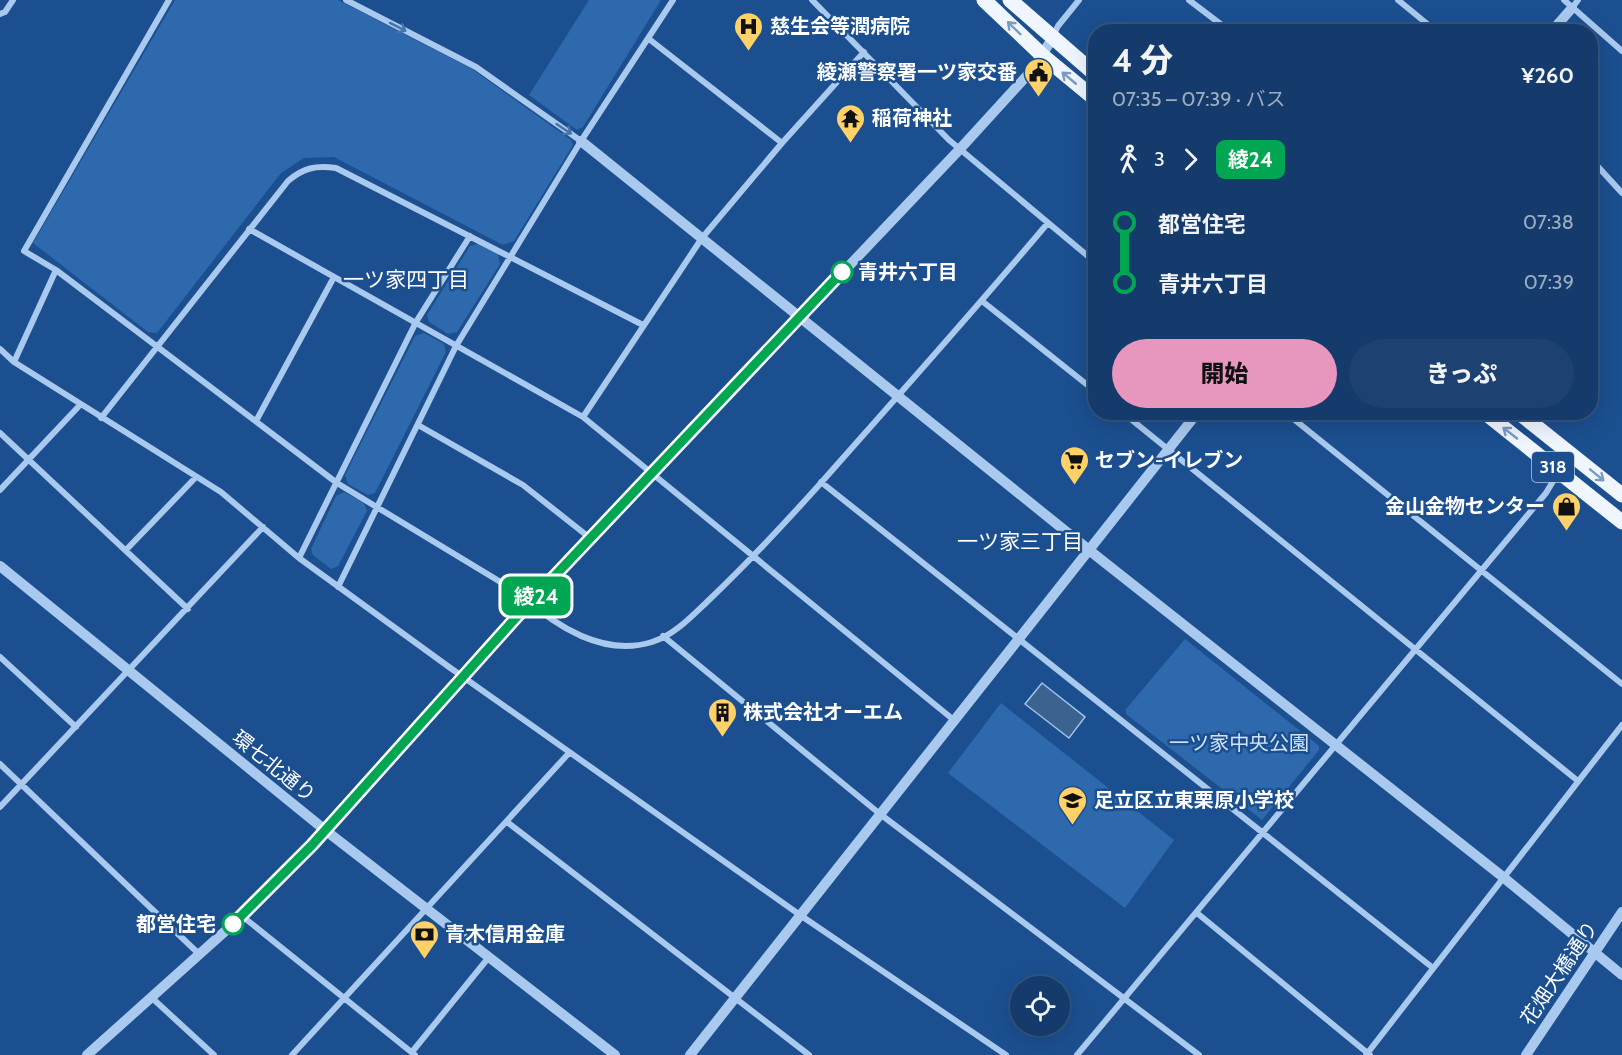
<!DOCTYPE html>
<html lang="ja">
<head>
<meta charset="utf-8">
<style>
  :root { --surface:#143b6b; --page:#1d4271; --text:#f1f3f6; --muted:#9dadc1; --line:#33557e; --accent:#e797bd }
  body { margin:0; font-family:Cabin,"Noto Sans JP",sans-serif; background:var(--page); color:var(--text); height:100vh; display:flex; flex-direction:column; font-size:22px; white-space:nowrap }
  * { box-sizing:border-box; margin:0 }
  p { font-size:20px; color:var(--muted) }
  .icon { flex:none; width:33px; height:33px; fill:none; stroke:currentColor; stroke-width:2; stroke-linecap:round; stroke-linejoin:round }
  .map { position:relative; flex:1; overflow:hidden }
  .panel { position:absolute; left:1088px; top:24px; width:510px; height:396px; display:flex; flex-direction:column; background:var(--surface); border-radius:24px; box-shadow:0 6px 24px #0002,0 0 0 2px var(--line) }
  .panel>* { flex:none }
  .badge { padding:0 12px; border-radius:9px; font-size:21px; line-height:39px }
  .fabs { position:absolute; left:1010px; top:976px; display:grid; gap:12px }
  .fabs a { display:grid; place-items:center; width:60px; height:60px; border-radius:50%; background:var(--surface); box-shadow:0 6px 24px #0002,0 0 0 2px var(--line); font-size:30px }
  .map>.badge { position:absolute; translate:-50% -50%; box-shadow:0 0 0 3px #fff }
  .legs { display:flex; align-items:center; gap:9px; height:66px; padding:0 24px; font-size:20px }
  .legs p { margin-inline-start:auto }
  .headline { display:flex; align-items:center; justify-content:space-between; height:102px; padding:0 24px }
  h1 { font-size:33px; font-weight:800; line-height:45px }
  .cta { display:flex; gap:12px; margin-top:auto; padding:12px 24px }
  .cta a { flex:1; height:69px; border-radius:36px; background:var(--accent); color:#111; font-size:24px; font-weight:800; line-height:69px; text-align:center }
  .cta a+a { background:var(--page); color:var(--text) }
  ul { padding:0 24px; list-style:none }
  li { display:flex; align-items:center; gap:21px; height:60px; font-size:22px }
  li i { display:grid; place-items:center; width:9px; height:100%; margin:0 8px; background:currentColor }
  li i::after { content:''; width:15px; height:15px; margin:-8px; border:4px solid; border-radius:50%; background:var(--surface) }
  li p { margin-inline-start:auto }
  li:first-child i { background:linear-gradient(#0000 50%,currentColor 0) }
  li:last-child i { background:linear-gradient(currentColor 50%,#0000 0) }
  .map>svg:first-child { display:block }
  .green { fill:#2e69ad }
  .water { fill:#3c6290; stroke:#9cc4f0; stroke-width:1.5 }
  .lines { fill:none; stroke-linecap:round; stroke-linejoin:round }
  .minor { stroke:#a9c9ee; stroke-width:6 }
  .tertiary { stroke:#a9c9ee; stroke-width:10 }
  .primary { stroke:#f0f6ff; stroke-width:15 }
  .oneway { stroke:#4674ac }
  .oneway2 { stroke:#7b9ac1 }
  .line-1-casing { stroke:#fff; stroke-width:14 }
  .line-1 { stroke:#00a651; stroke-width:9 }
  .stop-1-dot { fill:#fff; stroke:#00a651; stroke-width:3 }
  .labels { text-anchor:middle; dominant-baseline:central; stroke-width:5; stroke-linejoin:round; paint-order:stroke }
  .shield { fill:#1b4f8f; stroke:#bbcadd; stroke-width:1.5 }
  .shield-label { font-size:18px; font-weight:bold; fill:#fff }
  .poi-label { font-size:20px; font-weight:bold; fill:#fff; stroke:#1b4f8f; text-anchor:start }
  .stop-label { font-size:20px; font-weight:bold; fill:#fff; stroke:#1b4f8f; text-anchor:start }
  .park-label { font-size:20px; fill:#cfe3fa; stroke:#1b4f8f }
  .street-label { font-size:20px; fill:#fff; stroke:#1b4f8f }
  .neighbourhood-label { font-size:21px; fill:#fff; stroke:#1b4f8f }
</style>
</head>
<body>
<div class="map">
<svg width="1622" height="1055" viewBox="0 0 1622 1055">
  <rect width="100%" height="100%" fill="#1b4f8f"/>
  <path class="green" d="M175 0H338L472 69 571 140 573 145 514 241 503 245 334 157 304 158 281 173 157 333 148 332 33 243Z
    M589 0H661L583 127 577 130 529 95Z
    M478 244 498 254 500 264 457 332 448 334 429 322 427 315 470 246Z
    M424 333 444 344 446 352 375 493 368 495 348 484 345 475 415 336Z
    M344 492 364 503 367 511 338 566 331 569 313 555 311 549 336 496Z
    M1185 639 1319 746V750L1262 820 1126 714V709Z
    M1001 703 1174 840 1125 908 948 773Z"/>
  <path class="water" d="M1042 683 1085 717 1069 738 1025 704Z"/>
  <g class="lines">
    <path class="minor" d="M169 0 24 251 56 270 337 483 522 595C556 627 604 657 652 642 675 635 693 615 710 599 749 562 784 524 820 484 896 398 973 312 1047 224
      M346 0 476 67 581 141
      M812 0 949 140 1095 262
      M1189 0 1231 32
      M1398 0 1437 32
      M1564 0 1622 51
      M1572 8 1578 0
      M0 14 5 12 13 0
      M1053 36 1058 26 1079 0
      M649 39 782 143
      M1590 158 1622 193
      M249 229 583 417 955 721
      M982 301 1095 391
      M0 349 14 362 221 492 299 558 449 667 800 915 1006 1055
      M14 362 56 270
      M1122 412 1578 781
      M1285 412 1622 684
      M583 417 702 238 782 143 864 52
      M101 418 288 181C303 168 316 165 336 168L643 325
      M256 421 334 277
      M418 425 523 485 590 538
      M0 433 188 609
      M821 482 1433 968
      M0 490 80 405
      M126 550 196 477
      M299 558 416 322 470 236
      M338 587 456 346 581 141 673 0
      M663 636 880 814 1199 1055
      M0 657 76 727
      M0 764 199 954
      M0 807 263 527
      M507 822 809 1055
      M1197 913 1370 1055
      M242 916 415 1055
      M151 997 214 1055
      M412 1052 489 957
      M292 1055 569 753
      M1077 1055 1546 493 1558 473
      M1366 1055 1622 725"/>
    <path class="tertiary" d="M1551 32 1572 8
      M581 141 1099 558 1503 877 1622 975
      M0 566 325 830 615 1055
      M87 1055 242 916 289 869 530 602 959 150 1033 69 1052 39
      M690 1055 1198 412
      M1526 1055 1622 912"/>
    <path class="primary" d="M984 0 1043 56 1095 99
      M1010 0 1095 74
      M1484 412 1622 522
      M1518 412 1622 495"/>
  </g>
  <defs><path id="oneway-shaft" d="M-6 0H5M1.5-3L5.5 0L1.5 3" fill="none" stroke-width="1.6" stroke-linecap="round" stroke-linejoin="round" transform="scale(1.5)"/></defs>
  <g class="oneway">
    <use href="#oneway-shaft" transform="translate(398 27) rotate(27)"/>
    <use href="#oneway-shaft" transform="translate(564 129) rotate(34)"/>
  </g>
  <g class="oneway2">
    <use href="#oneway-shaft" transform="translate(1014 28) rotate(-136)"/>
    <use href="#oneway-shaft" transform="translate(1069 78) rotate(-140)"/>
    <use href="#oneway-shaft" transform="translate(1510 433) rotate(-142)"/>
    <use href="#oneway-shaft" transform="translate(1597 475) rotate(39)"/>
  </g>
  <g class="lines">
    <defs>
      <path id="line-1" d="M233 924 312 845 530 602 842 272"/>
    </defs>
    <use href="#line-1" class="line-1-casing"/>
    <use href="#line-1" class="line-1"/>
  </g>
  <defs>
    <symbol id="hospital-pin" viewBox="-11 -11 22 30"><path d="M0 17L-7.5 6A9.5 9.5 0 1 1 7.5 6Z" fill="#ffd166" stroke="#1b4f8f"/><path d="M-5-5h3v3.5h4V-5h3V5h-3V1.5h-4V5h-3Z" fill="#111"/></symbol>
    <symbol id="civic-pin" viewBox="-11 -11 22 30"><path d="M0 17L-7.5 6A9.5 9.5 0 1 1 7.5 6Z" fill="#ffd166" stroke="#1b4f8f"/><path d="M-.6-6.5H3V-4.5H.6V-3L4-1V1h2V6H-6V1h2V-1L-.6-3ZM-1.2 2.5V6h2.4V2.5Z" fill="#111"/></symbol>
    <symbol id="temple-pin" viewBox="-11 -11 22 30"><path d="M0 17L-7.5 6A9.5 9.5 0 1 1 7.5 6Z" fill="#ffd166" stroke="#1b4f8f"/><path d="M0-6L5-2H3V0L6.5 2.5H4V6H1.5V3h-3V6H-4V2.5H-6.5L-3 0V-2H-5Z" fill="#111"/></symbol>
    <symbol id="supermarket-pin" viewBox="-11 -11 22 30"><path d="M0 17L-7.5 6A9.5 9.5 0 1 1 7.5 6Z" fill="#ffd166" stroke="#1b4f8f"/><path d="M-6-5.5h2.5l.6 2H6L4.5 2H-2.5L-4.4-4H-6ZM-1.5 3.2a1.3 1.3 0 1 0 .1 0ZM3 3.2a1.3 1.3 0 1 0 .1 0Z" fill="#111"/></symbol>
    <symbol id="shop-pin" viewBox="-11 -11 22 30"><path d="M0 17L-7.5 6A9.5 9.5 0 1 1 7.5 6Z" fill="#ffd166" stroke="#1b4f8f"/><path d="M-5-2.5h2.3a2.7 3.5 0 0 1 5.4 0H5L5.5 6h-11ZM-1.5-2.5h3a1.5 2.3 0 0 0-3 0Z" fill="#111"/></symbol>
    <symbol id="building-pin" viewBox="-11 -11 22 30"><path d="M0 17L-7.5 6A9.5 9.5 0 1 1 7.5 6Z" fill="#ffd166" stroke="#1b4f8f"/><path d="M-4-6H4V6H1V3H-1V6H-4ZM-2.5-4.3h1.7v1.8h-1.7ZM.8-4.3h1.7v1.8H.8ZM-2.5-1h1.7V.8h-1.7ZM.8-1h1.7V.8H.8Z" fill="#111"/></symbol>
    <symbol id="school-pin" viewBox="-11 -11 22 30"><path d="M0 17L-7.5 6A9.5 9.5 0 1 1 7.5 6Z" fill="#ffd166" stroke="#1b4f8f"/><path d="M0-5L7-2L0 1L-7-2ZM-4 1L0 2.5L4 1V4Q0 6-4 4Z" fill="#111"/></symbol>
    <symbol id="bank-pin" viewBox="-11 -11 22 30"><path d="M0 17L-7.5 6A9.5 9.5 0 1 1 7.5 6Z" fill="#ffd166" stroke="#1b4f8f"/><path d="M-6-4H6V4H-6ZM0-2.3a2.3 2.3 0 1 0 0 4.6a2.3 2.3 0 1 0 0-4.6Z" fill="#111"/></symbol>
  </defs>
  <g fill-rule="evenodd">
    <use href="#hospital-pin" x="732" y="10" width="33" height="45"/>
    <use href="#civic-pin" x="1022" y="56" width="33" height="45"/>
    <use href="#temple-pin" x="834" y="102" width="33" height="45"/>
    <use href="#supermarket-pin" x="1058" y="444" width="33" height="45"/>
    <use href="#shop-pin" x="1550" y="490" width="33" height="45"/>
    <use href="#building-pin" x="706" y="696" width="33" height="45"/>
    <use href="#school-pin" x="1056" y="784" width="33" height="45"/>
    <use href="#bank-pin" x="408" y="918" width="33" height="45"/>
  </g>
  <g class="stop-1-dot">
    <circle cx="842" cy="272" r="10"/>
    <circle cx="233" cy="924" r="10"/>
  </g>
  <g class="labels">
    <rect class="shield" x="1532" y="452" width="42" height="30" rx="4.5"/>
    <g class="shield-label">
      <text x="1553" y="467">318</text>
    </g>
    <g class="poi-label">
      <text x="770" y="26">慈生会等潤病院</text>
      <text x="1017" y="72" text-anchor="end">綾瀬警察署一ツ家交番</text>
      <text x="872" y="118">稲荷神社</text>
      <text x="1095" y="460">セブン-イレブン</text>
      <text x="1545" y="506" text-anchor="end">金山金物センター</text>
      <text x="743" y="712">株式会社オーエム</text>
      <text x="1094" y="800">足立区立東栗原小学校</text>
      <text x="445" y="934">青木信用金庫</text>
    </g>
    <g class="stop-label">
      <text x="858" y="272">青井六丁目</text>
      <text x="216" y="924" text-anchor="end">都営住宅</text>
    </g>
    <g class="park-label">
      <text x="1239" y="743">一ツ家中央公園</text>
    </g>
    <g class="street-label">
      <text transform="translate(274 766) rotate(39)">環七北通り</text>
      <text transform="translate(1559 973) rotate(-56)">花畑大橋通り</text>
    </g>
    <g class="neighbourhood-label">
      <text x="406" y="279">一ツ家四丁目</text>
      <text x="1020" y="541">一ツ家三丁目</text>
    </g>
  </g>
</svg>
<div class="fabs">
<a><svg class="icon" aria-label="locate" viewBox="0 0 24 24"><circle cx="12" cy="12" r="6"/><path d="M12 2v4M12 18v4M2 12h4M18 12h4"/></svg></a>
</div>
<b class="badge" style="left:536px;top:596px;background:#00a651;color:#fff">綾24</b>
<section class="panel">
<div class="headline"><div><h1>4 分</h1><p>07:35 – 07:39 · バス</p></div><b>¥260</b></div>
<div class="legs"><svg class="icon" aria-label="walk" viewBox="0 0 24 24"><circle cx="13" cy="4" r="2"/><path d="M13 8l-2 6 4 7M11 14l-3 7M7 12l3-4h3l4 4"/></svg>3<svg class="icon" aria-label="forward" viewBox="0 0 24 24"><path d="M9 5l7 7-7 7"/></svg><b class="badge" style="background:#00a651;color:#fff">綾24</b></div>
<ul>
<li><i style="color:#00a651"></i><b>都営住宅</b><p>07:38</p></li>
<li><i style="color:#00a651"></i><b>青井六丁目</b><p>07:39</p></li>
</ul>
<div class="cta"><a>開始</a><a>きっぷ</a></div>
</section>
</div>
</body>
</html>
